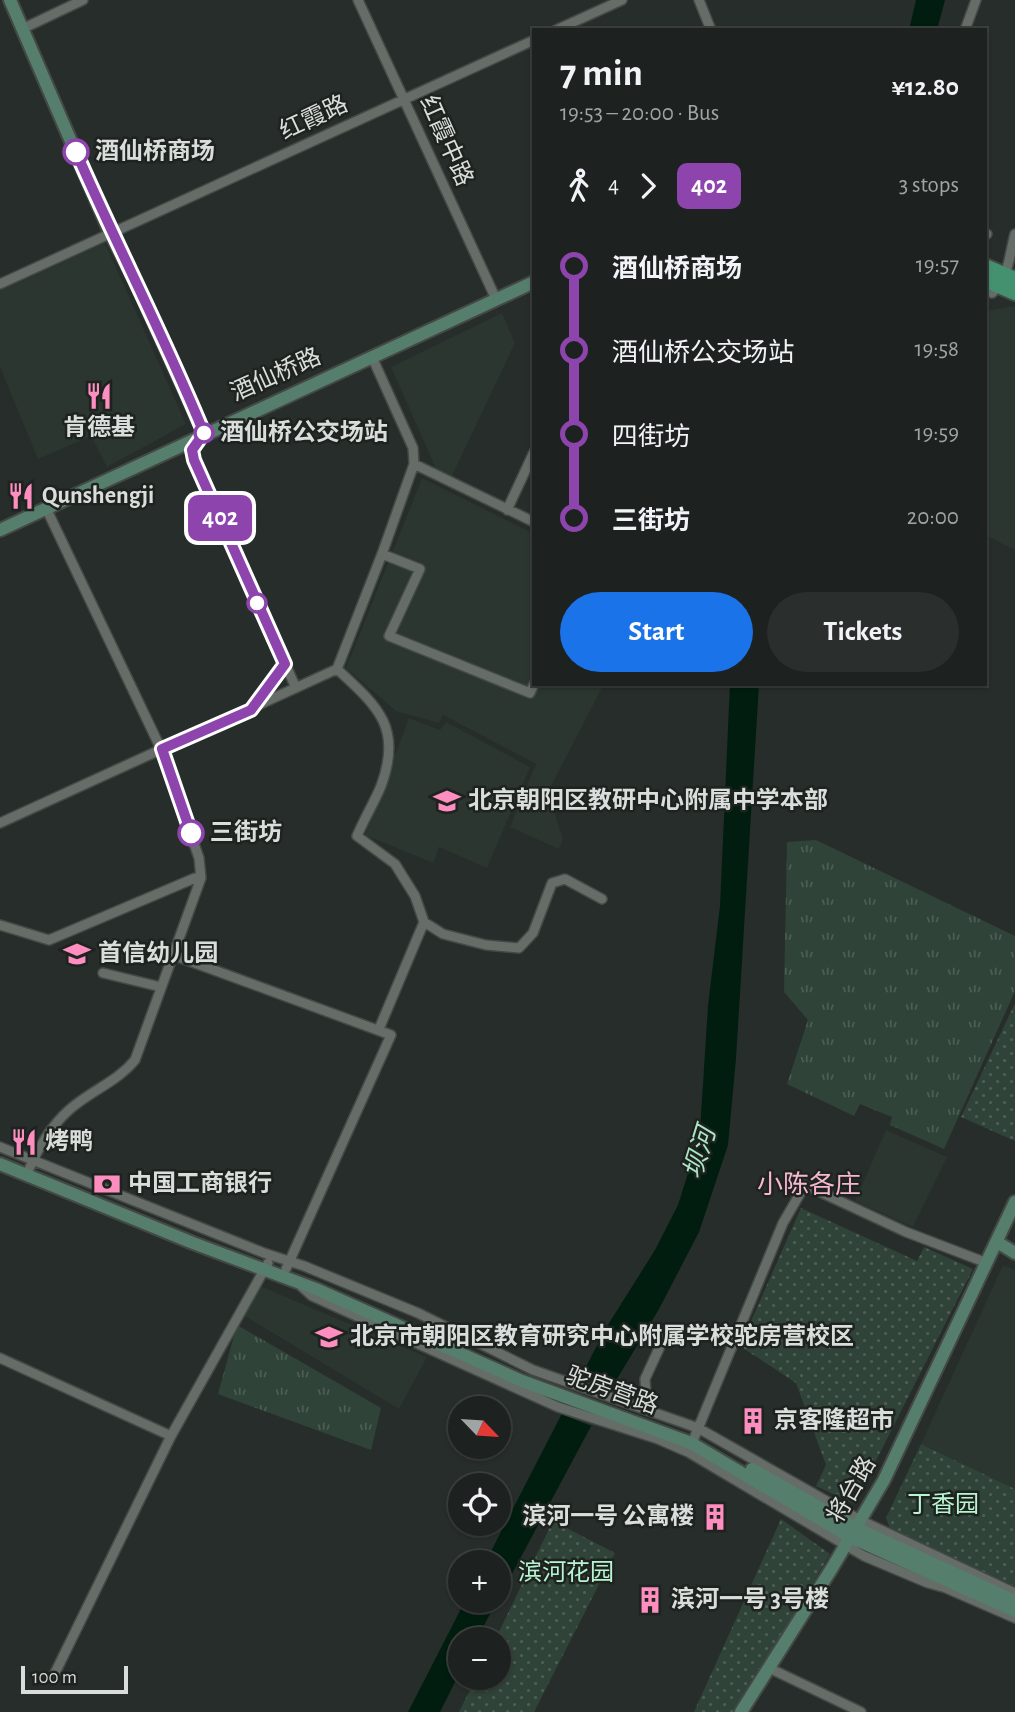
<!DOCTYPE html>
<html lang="en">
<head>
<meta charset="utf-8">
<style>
  :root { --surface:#1d2220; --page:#2a2f2d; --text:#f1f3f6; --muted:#a0a4a5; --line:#3b3f3e; --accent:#1a73e8 }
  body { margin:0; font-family:"Alegreya Sans","Noto Sans SC",sans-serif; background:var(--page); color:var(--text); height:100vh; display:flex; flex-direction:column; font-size:26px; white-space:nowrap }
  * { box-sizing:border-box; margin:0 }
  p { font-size:23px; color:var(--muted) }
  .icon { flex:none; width:38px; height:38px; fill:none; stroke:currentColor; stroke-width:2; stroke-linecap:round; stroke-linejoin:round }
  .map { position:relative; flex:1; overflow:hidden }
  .drawer { position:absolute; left:532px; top:28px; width:455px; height:658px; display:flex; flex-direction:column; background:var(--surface); border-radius:0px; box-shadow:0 2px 5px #0004,0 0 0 2px var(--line) }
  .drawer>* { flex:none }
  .badge { padding:0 14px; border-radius:10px; font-size:24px; line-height:46px }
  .needle { width:46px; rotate:115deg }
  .tools { position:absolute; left:448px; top:1396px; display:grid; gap:14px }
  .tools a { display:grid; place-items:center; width:63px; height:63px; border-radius:50%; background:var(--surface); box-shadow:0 2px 5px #0004,0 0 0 2px var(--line); font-size:35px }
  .scale { position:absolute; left:21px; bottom:18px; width:107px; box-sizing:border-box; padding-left:7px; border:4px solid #d9dddb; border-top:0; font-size:19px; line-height:24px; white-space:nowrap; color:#d9dddb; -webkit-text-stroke:5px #1e2320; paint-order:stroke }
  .map>.badge { position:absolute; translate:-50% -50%; box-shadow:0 0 0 4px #fff }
  .legs { display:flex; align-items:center; gap:10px; height:77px; padding:0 28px; font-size:23px }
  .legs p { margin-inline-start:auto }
  .summary { display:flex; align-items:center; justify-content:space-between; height:119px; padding:0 28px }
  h1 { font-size:38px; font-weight:700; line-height:52px }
  .action { display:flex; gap:14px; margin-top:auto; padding:14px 28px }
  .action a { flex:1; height:80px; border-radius:42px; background:var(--accent); color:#fff; font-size:28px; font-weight:700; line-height:80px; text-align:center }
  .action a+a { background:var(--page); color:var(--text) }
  ul { padding:0 28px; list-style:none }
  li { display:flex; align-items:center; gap:24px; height:84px; font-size:26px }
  li i { display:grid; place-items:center; width:10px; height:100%; margin:0 9px; background:currentColor }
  li i::after { content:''; width:18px; height:18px; margin:-9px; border:5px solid; border-radius:50%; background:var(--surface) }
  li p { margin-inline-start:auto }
  li:first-child i { background:linear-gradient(#0000 50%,currentColor 0) }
  li:last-child i { background:linear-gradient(currentColor 50%,#0000 0) }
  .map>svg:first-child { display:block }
  .built { fill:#2a362f }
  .grass { fill:url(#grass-tufts) }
  .park { fill:url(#park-dots) }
  .water { fill:#001d0f }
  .pier { fill:#272d2a }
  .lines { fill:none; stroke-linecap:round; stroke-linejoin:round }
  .street-casing { stroke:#444946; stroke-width:12 }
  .secondary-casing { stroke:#444946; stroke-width:16 }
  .primary-casing { stroke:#444946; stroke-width:18 }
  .street { stroke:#666c68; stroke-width:9 }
  .secondary { stroke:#557e6c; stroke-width:12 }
  .primary { stroke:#44916f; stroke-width:14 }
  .line-1-casing { stroke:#fff; stroke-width:16 }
  .line-1 { stroke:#8e44ad; stroke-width:10 }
  .stop-1-dot { fill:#fff; stroke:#8e44ad; stroke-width:3.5 }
  .labels { text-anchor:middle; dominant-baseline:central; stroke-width:5; stroke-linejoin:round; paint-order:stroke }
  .street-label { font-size:24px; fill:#d9dddb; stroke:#1e2320 }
  .stop-label { font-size:24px; font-weight:bold; fill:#d9dddb; stroke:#1e2320; text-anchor:start }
  .poi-label { font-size:24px; font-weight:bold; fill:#d9dddb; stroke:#1e2320; text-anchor:start }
  .park-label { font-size:24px; fill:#b7f4d2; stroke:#1e2320 }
  .water-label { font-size:26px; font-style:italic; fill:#abe7c6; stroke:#1e2320 }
  .neighbourhood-label { font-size:26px; fill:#f6b7d0; stroke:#1e2320 }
</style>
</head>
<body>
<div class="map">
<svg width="1015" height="1712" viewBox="0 0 1015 1712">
  <defs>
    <pattern id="grass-tufts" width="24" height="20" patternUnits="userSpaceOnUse" patternTransform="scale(1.75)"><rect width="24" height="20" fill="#2f4338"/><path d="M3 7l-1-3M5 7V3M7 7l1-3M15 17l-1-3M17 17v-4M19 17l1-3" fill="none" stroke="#4d5e54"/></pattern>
    <pattern id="park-dots" width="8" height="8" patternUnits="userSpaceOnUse" patternTransform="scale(1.75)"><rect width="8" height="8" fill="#2f4338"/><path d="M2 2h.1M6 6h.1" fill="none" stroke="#4d5e54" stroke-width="1.8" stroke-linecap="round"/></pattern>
  </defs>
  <rect width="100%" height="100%" fill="#272d2a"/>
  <path class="built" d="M105 243 186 424 107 467 91 436 38 459 0 367V291Z
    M1015 306V550L985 535V311Z
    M502 313 515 343 451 478 437 471 391 367Z
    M422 478 534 534V684H604L548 792 563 839 559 849 510 827 536 764 443 715 439 723 396 711 346 668Z
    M409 718 440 730 446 722 530 767 487 868 439 847 433 863 365 835Z
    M886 1130 947 1157 913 1227 855 1201Z
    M1003 1265 1015 1270V1489L921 1444Z
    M260 1286 427 1357 399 1409 245 1316Z"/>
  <path class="grass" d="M816 840 1015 936V991L944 1149 890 1125 892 1117 860 1104 854 1116 787 1084 808 1020 784 992 787 842Z
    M237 1325 381 1408 371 1450 218 1394Z"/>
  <path class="park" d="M1015 1003V1141L961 1117Z
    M801 1208 917 1261 924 1247 973 1269 854 1504 816 1486 826 1465 796 1383 740 1346Z
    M921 1444 1015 1489V1586L892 1533 886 1518Z
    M781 1519 830 1554 737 1712H694Z
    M553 1521 615 1553 534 1712H459L476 1678H499V1640H495Z"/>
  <path class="water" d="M916 0H945L937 30H909Z
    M730 684H759L736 1058 728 1145 699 1232 659 1309 611 1389 499 1598V1563H485L606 1328 655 1250 678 1205 689 1170 700 1131 708 1006 720 906Z
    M465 1601H497L476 1640H460V1672L440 1712H408Z"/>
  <path class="pier" d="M579 1373 616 1387 594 1427 558 1413Z"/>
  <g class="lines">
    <defs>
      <path id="street" d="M358 0 496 299
        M699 0 711 30
        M22 29 83 0
        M556 30 622 0
        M965 30 976 0
        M985 234H987
        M0 284 534 40
        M985 290 992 293C1009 279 1009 255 1015 234
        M201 437 192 450 194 460 296 688
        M414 464 534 522
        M507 510 534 452
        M382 554 420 569 389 636 530 693 534 684
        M337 669C377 706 403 727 381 786 374 803 364 819 357 836L395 864 415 896 424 922 443 934 486 945 519 948 533 933 552 883 565 879 602 899
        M253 707 285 664
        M0 823 337 669 382 554 414 464 413 448 372 357
        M0 925 49 940 195 878H201
        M173 955 391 1035 286 1269
        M103 973 161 987
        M379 1029 424 922
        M0 1147 264 1253 304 1266 418 1313 533 1370 698 1428 860 1520 1015 1593
        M27 1174C36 1152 50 1127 69 1110 90 1091 117 1082 135 1060L201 878 199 858 161 749 46 508
        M302 1287 312 1296 558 1407 658 1439 688 1452 864 1556 928 1583 946 1588 1015 1618
        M0 1358 171 1436
        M647 1410 645 1379 668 1329
        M690 1448 783 1223 805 1185 906 1232 987 1263
        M769 1668 861 1712
        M55 1673 171 1436 268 1263"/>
      <path id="secondary" d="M10 0 110 232 136 282 204 433
        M0 530 534 282
        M0 1164 193 1243 316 1289 522 1381 691 1443 850 1537 1015 1611
        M997 1242 1015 1253
        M752 1469 856 1528 1015 1601
        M741 1712 832 1568 884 1480 1015 1202"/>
      <path id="primary" d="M985 266 1015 279
        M985 280 1015 293"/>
    </defs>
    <use href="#street" class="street-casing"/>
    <use href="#secondary" class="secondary-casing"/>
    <use href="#primary" class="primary-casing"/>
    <use href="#street" class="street"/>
    <use href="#secondary" class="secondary"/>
    <use href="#primary" class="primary"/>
  </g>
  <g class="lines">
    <defs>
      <path id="line-1" d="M76 152C117 246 165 338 204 433L192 450 194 460 285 664 251 710 162 749 191 833"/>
    </defs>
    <use href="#line-1" class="line-1-casing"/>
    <use href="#line-1" class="line-1"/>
  </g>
  <defs>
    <symbol id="restaurant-bare" viewBox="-9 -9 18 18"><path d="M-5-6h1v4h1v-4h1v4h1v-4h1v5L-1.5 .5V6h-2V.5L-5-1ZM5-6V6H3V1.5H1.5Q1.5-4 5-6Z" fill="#fd8ebf" stroke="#1e2320" stroke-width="2.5" paint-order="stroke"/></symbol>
    <symbol id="school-bare" viewBox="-9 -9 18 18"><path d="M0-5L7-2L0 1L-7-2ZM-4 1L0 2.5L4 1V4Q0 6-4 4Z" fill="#fd8ebf" stroke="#1e2320" stroke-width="2.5" paint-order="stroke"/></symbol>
    <symbol id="bank-bare" viewBox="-9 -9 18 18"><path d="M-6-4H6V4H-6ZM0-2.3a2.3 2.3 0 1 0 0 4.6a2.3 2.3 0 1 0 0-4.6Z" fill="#fd8ebf" stroke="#1e2320" stroke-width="2.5" paint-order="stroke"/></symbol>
    <symbol id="building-bare" viewBox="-9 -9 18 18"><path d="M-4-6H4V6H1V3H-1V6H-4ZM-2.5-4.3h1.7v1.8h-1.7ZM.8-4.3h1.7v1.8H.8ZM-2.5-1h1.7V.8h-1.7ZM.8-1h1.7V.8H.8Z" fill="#fd8ebf" stroke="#1e2320" stroke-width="2.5" paint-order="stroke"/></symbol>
  </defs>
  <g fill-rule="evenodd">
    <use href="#restaurant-bare" x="80" y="377" width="38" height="38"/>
    <use href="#restaurant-bare" x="2" y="477" width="38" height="38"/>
    <use href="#school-bare" x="428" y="782" width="38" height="38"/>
    <use href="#school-bare" x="58" y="935" width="38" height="38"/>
    <use href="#restaurant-bare" x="5" y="1123" width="38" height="38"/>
    <use href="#bank-bare" x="88" y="1165" width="38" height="38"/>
    <use href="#school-bare" x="310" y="1318" width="38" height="38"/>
    <use href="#building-bare" x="734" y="1402" width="38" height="38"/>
    <use href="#building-bare" x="696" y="1498" width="38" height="38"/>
    <use href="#building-bare" x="631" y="1581" width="38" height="38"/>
  </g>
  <g class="stop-1-dot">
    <circle cx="76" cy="152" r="12"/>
    <circle cx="204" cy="433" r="9"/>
    <circle cx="257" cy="603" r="9"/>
    <circle cx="191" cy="833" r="12"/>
  </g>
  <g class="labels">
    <g class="street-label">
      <text transform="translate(314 118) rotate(-25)">红霞路</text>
      <text transform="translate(446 141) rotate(66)">红霞中路</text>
      <text transform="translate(276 375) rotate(-24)">酒仙桥路</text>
      <text transform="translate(612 1391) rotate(20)">驼房营路</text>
      <text transform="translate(852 1490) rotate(-60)">将台路</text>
    </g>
    <g class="stop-label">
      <text x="95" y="152">酒仙桥商场</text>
      <text x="220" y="433">酒仙桥公交场站</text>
      <text x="210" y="833">三街坊</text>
    </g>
    <g class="poi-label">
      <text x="99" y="428" text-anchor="middle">肯德基</text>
      <text x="42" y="496">Qunshengji</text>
      <text x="468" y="801">北京朝阳区教研中心附属中学本部</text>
      <text x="98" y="954">首信幼儿园</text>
      <text x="45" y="1142">烤鸭</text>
      <text x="128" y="1184">中国工商银行</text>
      <text x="350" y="1337">北京市朝阳区教育研究中心附属学校驼房营校区</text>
      <text x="774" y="1421">京客隆超市</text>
      <text x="694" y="1517" text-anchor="end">滨河一号 公寓楼</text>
      <text x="671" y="1600">滨河一号 3号楼</text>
    </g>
    <g class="park-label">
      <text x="943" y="1505">丁香园</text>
      <text x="566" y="1573">滨河花园</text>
    </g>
    <g class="water-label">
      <text transform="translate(700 1153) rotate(-73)">坝河</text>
    </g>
    <g class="neighbourhood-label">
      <text x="809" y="1185">小陈各庄</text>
    </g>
  </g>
</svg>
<div class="tools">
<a><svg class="needle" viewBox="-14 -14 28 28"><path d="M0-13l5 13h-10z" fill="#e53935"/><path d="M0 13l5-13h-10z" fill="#a0a4a5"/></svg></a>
<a><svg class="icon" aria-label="locate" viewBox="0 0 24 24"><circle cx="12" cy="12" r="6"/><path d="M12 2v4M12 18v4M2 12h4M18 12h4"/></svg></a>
<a>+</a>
<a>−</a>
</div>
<div class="scale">100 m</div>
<b class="badge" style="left:220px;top:518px;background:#8e44ad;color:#fff">402</b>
<section class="drawer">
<div class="summary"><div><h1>7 min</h1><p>19:53 – 20:00 · Bus</p></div><b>¥12.80</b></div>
<div class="legs"><svg class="icon" aria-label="walk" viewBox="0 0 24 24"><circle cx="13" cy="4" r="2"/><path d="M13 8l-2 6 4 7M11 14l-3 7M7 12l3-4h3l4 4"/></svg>4<svg class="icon" aria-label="forward" viewBox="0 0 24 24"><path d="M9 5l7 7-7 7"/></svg><b class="badge" style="background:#8e44ad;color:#fff">402</b><p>3 stops</p></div>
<ul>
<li><i style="color:#8e44ad"></i><b>酒仙桥商场</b><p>19:57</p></li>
<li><i style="color:#8e44ad"></i><span>酒仙桥公交场站</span><p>19:58</p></li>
<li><i style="color:#8e44ad"></i><span>四街坊</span><p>19:59</p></li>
<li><i style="color:#8e44ad"></i><b>三街坊</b><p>20:00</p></li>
</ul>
<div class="action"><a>Start</a><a>Tickets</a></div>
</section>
</div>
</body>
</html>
